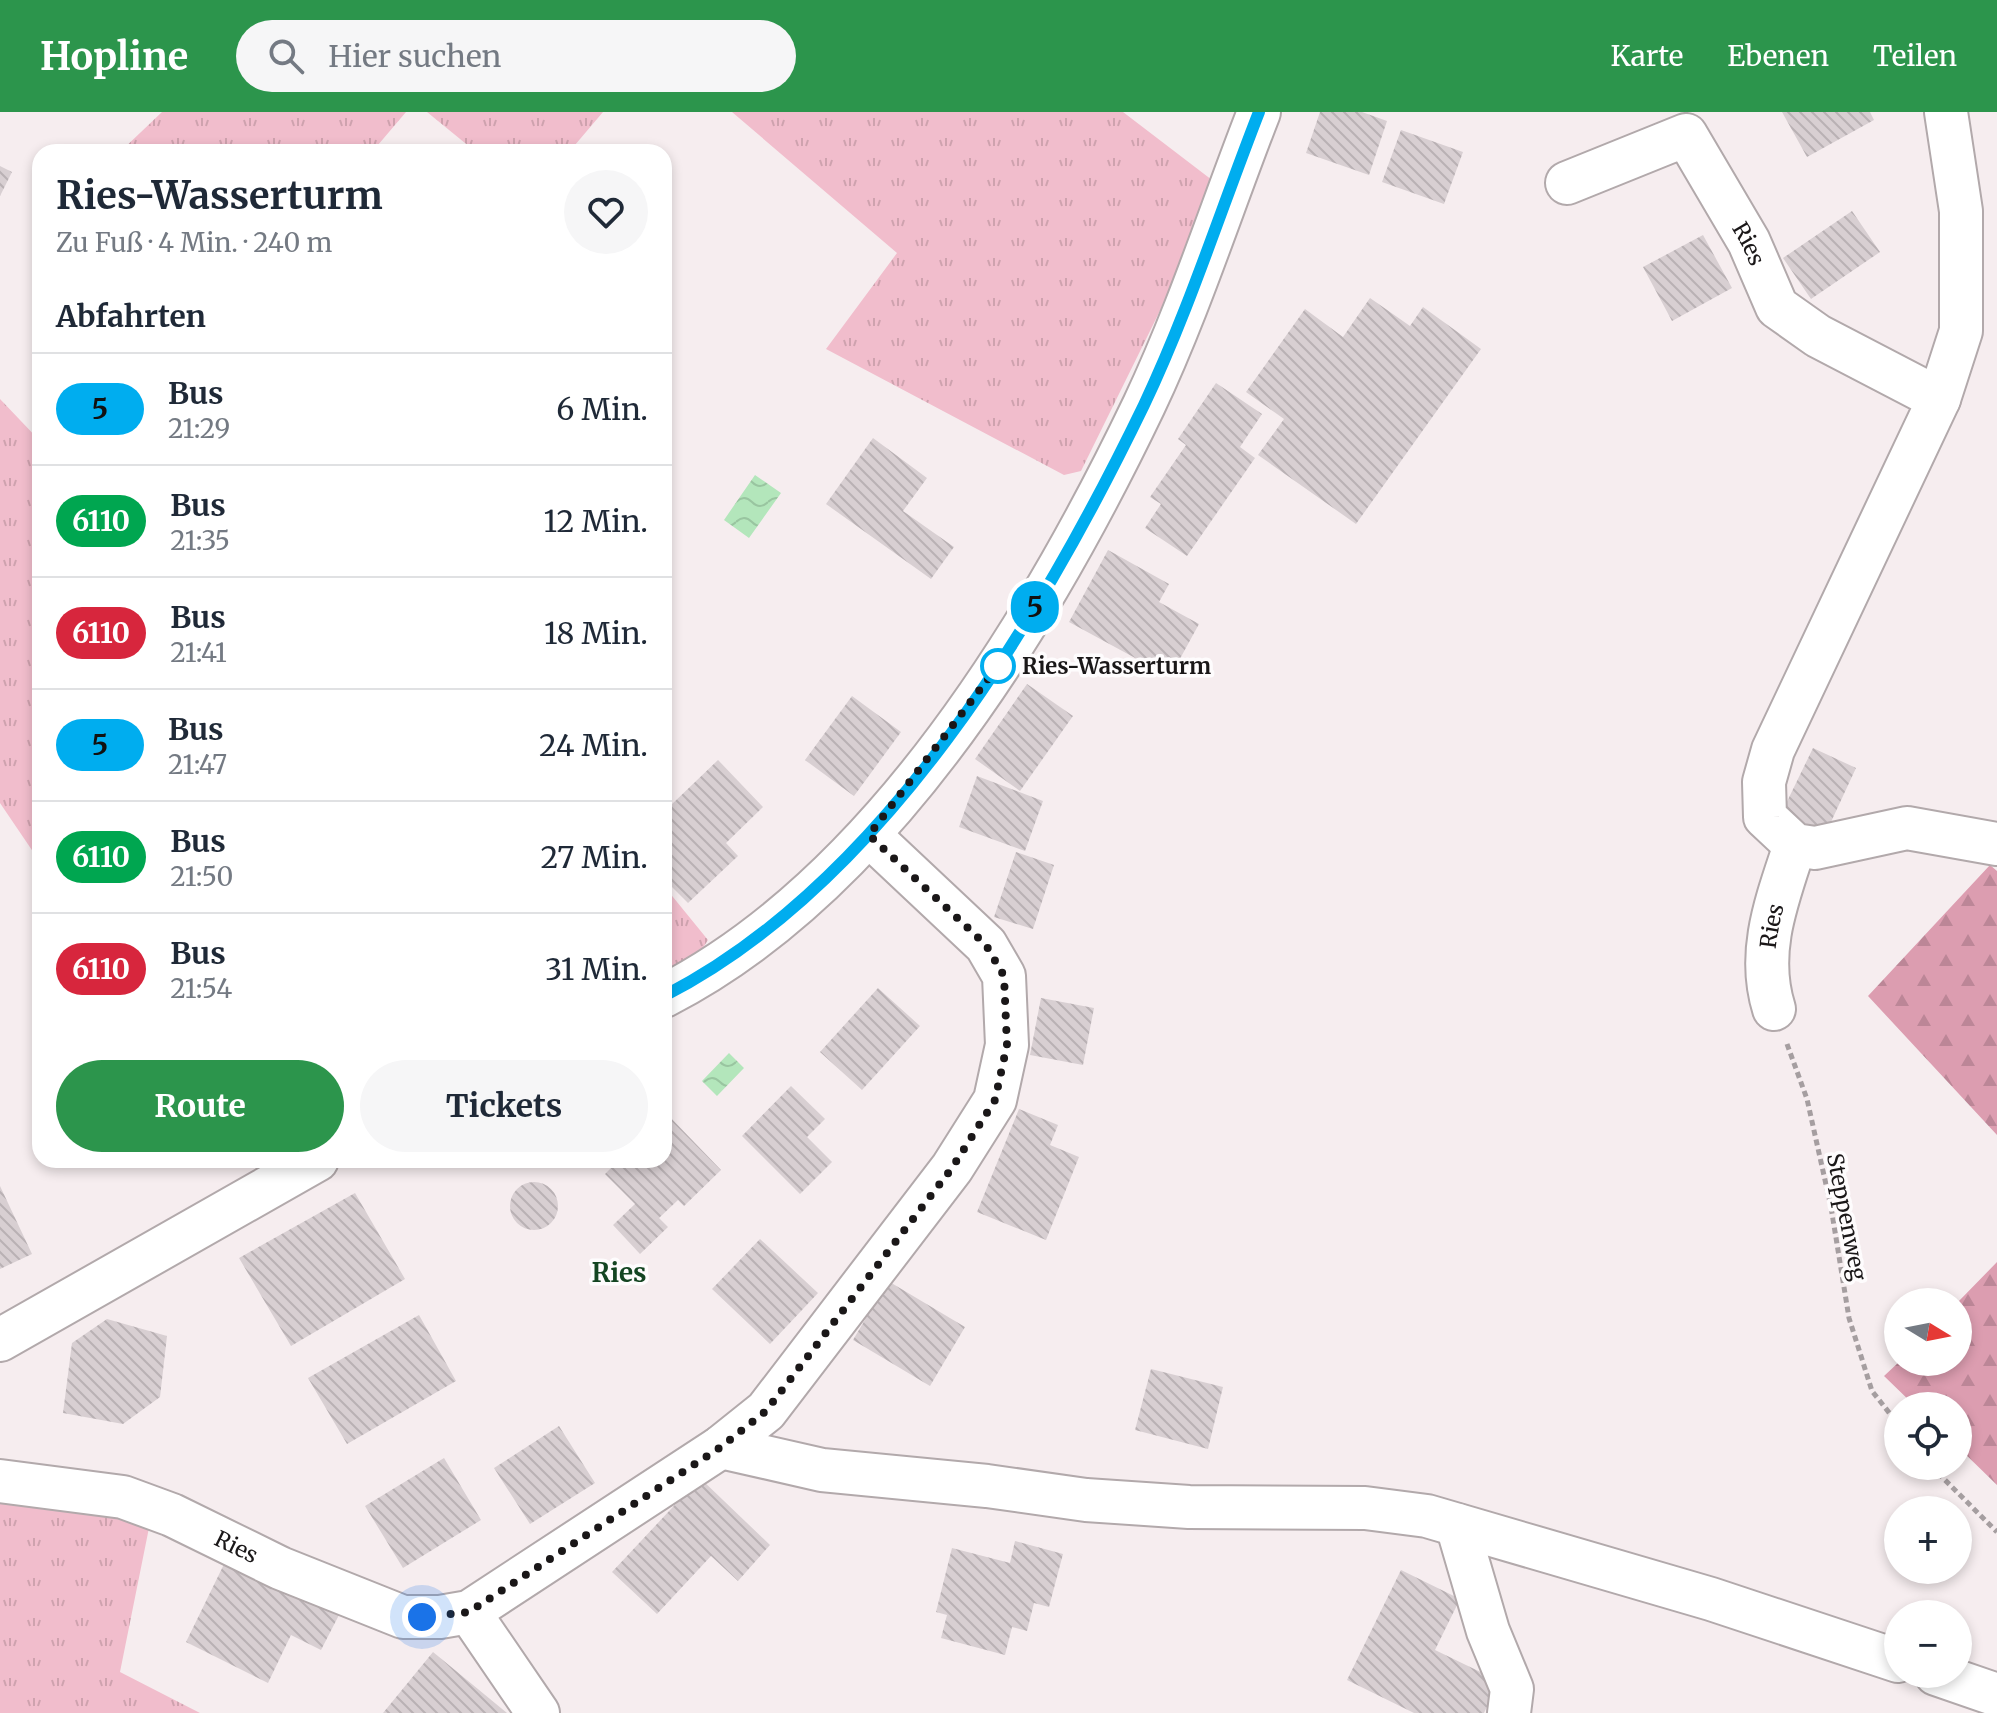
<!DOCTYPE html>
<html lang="de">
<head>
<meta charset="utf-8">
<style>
  :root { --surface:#fff; --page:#f6f6f7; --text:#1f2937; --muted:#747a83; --line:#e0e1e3; --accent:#2c954c }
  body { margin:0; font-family:Merriweather,serif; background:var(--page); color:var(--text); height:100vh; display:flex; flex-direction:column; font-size:30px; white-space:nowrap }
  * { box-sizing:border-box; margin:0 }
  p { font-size:26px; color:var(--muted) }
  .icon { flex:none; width:44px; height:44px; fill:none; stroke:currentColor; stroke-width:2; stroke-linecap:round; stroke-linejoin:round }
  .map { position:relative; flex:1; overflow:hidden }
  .details { position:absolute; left:32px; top:32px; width:640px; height:1024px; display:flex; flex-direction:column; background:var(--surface); border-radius:24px; box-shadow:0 4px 12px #0003 }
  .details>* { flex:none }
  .badge { padding:0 16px; border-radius:26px; font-size:28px; line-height:52px }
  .needle { width:52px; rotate:100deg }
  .buttons { position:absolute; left:1884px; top:1176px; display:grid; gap:16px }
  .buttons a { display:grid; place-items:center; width:88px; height:88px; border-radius:50%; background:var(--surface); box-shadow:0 4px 12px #0003; font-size:40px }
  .you { position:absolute; width:40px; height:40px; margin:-20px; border:6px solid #fff; border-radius:50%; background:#1a73e8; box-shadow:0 0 0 12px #1a73e833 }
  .map>.badge { position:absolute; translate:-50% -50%; box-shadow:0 0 0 4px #fff }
  h2 { padding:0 24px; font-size:30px; line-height:72px }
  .round { display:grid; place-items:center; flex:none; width:84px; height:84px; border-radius:42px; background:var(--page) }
  .overview { display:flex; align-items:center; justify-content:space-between; height:136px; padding:0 24px }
  h1 { font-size:38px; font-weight:700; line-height:60px }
  .button { display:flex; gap:16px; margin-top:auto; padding:16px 24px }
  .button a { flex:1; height:92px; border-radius:48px; background:var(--accent); color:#fff; font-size:32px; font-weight:700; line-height:92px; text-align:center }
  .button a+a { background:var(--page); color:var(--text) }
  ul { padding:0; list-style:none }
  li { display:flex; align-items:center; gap:24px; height:112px; padding:0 24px; border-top:2px solid var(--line) }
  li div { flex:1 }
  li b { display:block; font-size:30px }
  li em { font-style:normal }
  li .badge { min-width:88px; font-weight:700; text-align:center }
  header { display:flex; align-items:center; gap:48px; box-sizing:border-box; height:112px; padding:0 40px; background:var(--accent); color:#fff }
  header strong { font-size:38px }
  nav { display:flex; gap:44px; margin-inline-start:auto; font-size:28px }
  .search { width:560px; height:72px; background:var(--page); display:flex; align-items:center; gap:20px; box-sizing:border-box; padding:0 28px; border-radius:44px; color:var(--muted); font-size:30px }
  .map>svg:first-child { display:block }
  .grass { fill:url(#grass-tufts) }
  .forest { fill:url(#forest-firs) }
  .water { fill:url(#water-waves) }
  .building { fill:url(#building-back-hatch) }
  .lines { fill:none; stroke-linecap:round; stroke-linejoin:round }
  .minor-casing { stroke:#b2a9ab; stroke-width:46 }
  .path { stroke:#a59ea0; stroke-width:5; stroke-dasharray:6 4; stroke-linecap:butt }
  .minor { stroke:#fff; stroke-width:42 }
  .line-casing { stroke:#fff; stroke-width:18 }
  .line { stroke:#00adef; stroke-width:12 }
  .walk { stroke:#1a1718; stroke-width:8; stroke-dasharray:0 14.4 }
  .stop-dot { fill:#fff; stroke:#00adef; stroke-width:4 }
  .labels { text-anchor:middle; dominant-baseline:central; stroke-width:7; stroke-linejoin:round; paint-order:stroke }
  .street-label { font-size:22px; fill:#1a1718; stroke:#fefcfd }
  .stop-label { font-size:22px; font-weight:bold; fill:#1a1718; stroke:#fefcfd; text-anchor:start }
  .quarter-label { font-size:26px; font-weight:bold; fill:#144522; stroke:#fefcfd }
</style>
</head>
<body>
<header>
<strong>Hopline</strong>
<div class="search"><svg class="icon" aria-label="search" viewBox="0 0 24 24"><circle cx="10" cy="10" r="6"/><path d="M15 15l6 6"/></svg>Hier suchen</div>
<nav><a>Karte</a><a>Ebenen</a><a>Teilen</a></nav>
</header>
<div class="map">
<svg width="1997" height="1601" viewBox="0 0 1997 1601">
  <defs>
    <pattern id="grass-tufts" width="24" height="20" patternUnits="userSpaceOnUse" patternTransform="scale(2)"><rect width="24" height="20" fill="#f1bdcc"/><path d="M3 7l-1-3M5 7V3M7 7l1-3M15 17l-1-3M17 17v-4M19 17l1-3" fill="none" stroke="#cea2ae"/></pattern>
    <pattern id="forest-firs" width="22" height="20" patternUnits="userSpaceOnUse" patternTransform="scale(2)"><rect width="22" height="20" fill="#dc9db0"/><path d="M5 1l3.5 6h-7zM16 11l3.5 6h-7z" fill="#bc8697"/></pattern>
    <pattern id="water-waves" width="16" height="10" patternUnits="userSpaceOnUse" patternTransform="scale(2)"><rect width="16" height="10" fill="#b3e6bb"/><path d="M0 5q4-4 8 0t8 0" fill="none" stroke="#99c5a0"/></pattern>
    <pattern id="building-back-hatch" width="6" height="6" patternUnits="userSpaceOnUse" patternTransform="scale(2)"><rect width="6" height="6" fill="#d8cfd2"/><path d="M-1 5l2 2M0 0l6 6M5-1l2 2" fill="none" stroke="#b9b1b4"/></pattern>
  </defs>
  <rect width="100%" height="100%" fill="#f6edef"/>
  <path class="grass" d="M162 0H406L372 40H120Z
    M427 0H603L569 40H476Z
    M732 0H1123L1212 68 1183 152 1081 359 1064 363 826 237 897 141Z
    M0 287 40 329V750L0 691Z
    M664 774 708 828 697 845 664 861Z
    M0 1369 154 1391 120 1560 200 1601H0Z"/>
  <path class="forest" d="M1990 753 1997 759V1023L1868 884Z
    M1997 1150V1373L1958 1335V1294H1915L1884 1264 1899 1250H1958V1190Z"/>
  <path class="water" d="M755 363 781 381 749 426 724 408Z
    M729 941 744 956 717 984 702 969Z"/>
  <path class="building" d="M1320 0H1362L1387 9 1369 63 1306 41Z
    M1782 0H1870L1874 8 1807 45Z
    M1401 18 1463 40 1444 92 1382 70Z
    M0 54 12 60 0 84Z
    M1852 99 1880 140 1811 187 1783 146Z
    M1703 123 1732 176 1672 209 1643 155Z
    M1370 186 1410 214 1423 195 1481 237 1356 412 1258 343 1284 307 1246 280 1305 197 1343 225Z
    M1216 271 1262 302 1240 335 1255 346 1187 444 1145 416 1161 392 1150 385 1186 333 1178 327Z
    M873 326 927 366 903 399 954 435 931 467 826 392Z
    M1108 438 1169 472 1159 490 1199 512 1170 565 1069 510Z
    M1027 572 1073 604 1020 679 975 647Z
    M852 584 901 620 854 684 805 648Z
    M1813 636 1856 656 1824 725 1780 704Z
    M718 648 763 695 726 731 738 744 688 791 664 767V754L670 748 664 741V688L670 694Z
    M977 664 1043 689 1025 739 959 715Z
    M1016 740 1054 753 1033 817 994 805Z
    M878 876 920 914 862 978 820 940Z
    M1041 886 1094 896 1083 953 1030 943Z
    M791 974 825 1007 807 1025 832 1050 800 1082 742 1024Z
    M1019 997 1058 1013 1050 1033 1079 1045 1046 1128 977 1100Z
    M667 1002 721 1058 684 1094 678 1088 659 1106 668 1115 640 1142 613 1113 635 1092 605 1062 619 1048H664V1005Z
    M510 1094a24 24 0 1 1 48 0a24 24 0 1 1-48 0Z
    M0 1074 32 1142 0 1157Z
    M355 1081 405 1167 291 1234 239 1146Z
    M760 1127 818 1181 770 1232 712 1177Z
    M888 1169 965 1215 930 1274 853 1228Z
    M419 1203 456 1269 347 1332 308 1266Z
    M107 1207 167 1224 160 1285 123 1312 63 1301 72 1231Z
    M1151 1257 1223 1275 1208 1337 1135 1318Z
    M559 1314 595 1371 530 1412 494 1356Z
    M444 1346 481 1408 403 1456 365 1394Z
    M700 1366 770 1433 738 1469 711 1444 657 1502 612 1460Z
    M1015 1429 1063 1442 1049 1495 1034 1491 1027 1519 1012 1515 1005 1543 941 1526 947 1503 936 1500 952 1436 1010 1451Z
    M227 1446 339 1503 321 1538 291 1523 268 1571 186 1530Z
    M1401 1458 1460 1487 1435 1538 1499 1569 1484 1601H1414L1347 1568Z
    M433 1540 507 1601H383Z"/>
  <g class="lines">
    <defs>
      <g id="minor">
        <path id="s1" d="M1567 71 1686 23 1749 130 1777 195 1818 224 1939 287 1773 638 1764 670 1765 705 1795 733 1815 736 1907 716 1997 732"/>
        <path d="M1939 287 1961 219V99L1946 0"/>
        <path d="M664 884C882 772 1041 508 1144 293 1189 198 1221 97 1259 0"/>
        <path id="s2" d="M1774 897C1756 840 1777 788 1795 733"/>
        <path d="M0 1228 317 1048"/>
        <path d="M721 1335 822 1358 987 1374 1086 1388 1189 1395 1365 1396 1427 1404 1711 1487 1898 1549"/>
        <path id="s3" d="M0 1369 123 1385 172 1403 280 1456 403 1505H440L469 1500 721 1335 766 1299 952 1056 995 988 1007 933 1004 864 986 833 869 723"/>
        <path d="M1457 1413 1488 1519 1512 1577 1509 1601"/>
        <path d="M469 1500 538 1601"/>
        <path d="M1936 1562 1997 1583"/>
      </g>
    </defs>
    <use href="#minor" class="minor-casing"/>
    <path class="path" d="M1787 932 1807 987 1831 1095 1849 1206 1872 1279 1898 1312
      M1931 1354 1997 1420"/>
    <use href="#minor" class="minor"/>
  </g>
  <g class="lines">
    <defs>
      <path id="line" d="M664 884C883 772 1040 508 1144 293 1189 198 1221 97 1259 0"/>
    </defs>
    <use href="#line" class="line-casing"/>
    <use href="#line" class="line"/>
    <path class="walk" d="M422 1505 469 1500 721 1335 766 1299 952 1056 995 988 1007 933 1004 864 986 833 869 723 998 554"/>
  </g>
  <circle class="stop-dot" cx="998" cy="554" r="16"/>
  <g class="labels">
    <g class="street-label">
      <text stroke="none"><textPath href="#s1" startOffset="254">Ries</textPath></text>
      <text stroke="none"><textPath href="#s2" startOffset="84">Ries</textPath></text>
      <text transform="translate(1847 1105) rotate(79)">Steppenweg</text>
      <text stroke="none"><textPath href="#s3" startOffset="248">Ries</textPath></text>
    </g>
    <g class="stop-label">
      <text x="1022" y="554">Ries-Wasserturm</text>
    </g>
    <g class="quarter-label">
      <text x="619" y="1160">Ries</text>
    </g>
  </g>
</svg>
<div class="buttons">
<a><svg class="needle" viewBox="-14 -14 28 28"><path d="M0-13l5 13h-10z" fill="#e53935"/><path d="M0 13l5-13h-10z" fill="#747a83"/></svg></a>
<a><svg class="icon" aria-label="locate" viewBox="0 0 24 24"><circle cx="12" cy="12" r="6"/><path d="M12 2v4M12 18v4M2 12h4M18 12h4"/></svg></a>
<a>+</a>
<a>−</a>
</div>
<div class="you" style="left:422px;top:1505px"></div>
<b class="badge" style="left:1035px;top:495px;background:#00adef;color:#111">5</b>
<section class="details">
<div class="overview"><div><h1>Ries-Wasserturm</h1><p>Zu Fuß · 4 Min. · 240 m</p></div><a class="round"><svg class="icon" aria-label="heart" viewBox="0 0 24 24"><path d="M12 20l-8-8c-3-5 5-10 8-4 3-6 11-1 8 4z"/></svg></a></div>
<h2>Abfahrten</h2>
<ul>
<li><span class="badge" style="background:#00adef;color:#111">5</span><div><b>Bus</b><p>21:29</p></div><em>6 Min.</em></li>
<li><span class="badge" style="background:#00a650;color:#fff">6110</span><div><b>Bus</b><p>21:35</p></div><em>12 Min.</em></li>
<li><span class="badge" style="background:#d7263d;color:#fff">6110</span><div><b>Bus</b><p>21:41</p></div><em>18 Min.</em></li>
<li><span class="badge" style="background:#00adef;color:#111">5</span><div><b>Bus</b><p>21:47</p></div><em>24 Min.</em></li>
<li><span class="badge" style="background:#00a650;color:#fff">6110</span><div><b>Bus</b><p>21:50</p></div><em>27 Min.</em></li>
<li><span class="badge" style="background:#d7263d;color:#fff">6110</span><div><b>Bus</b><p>21:54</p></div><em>31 Min.</em></li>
</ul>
<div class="button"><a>Route</a><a>Tickets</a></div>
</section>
</div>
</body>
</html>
